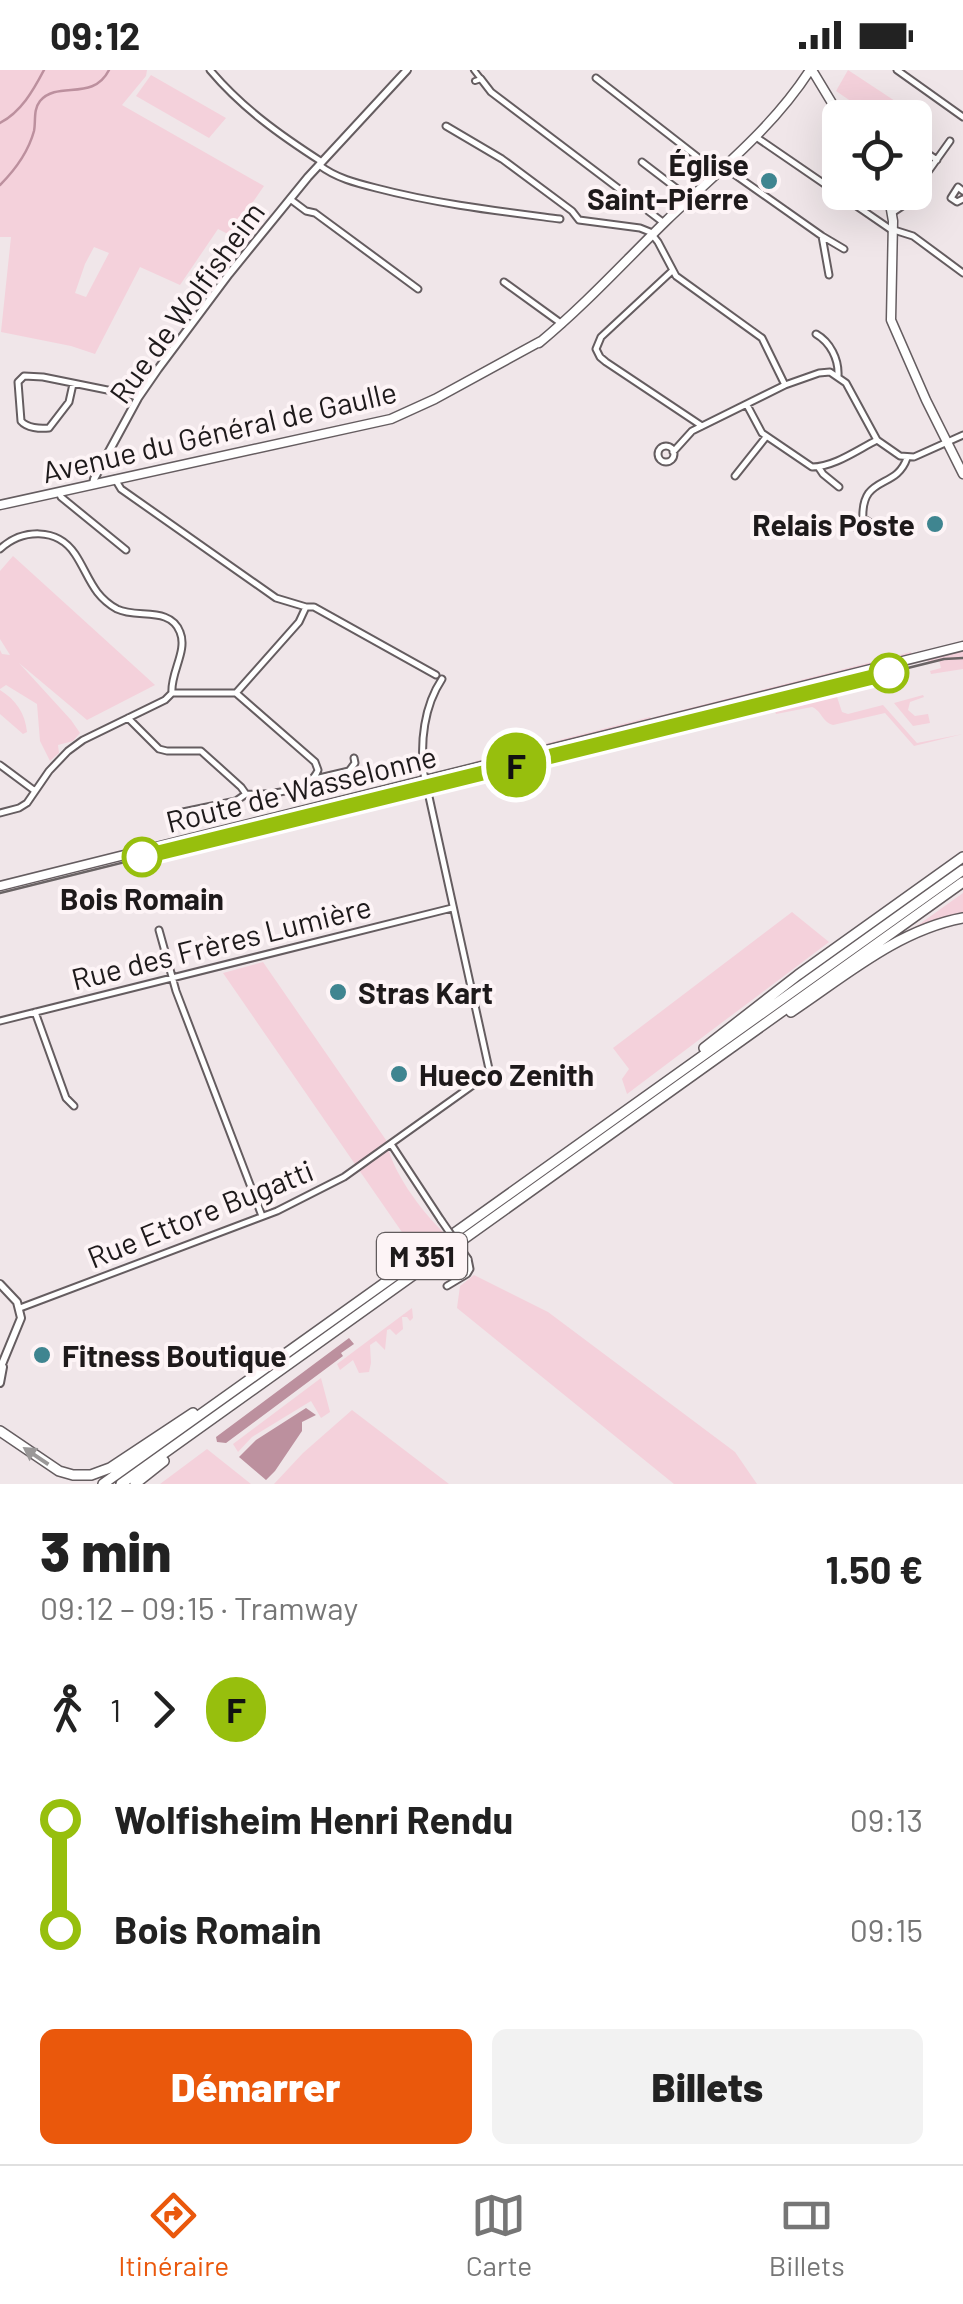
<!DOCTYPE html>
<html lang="fr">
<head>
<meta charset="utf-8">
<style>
  :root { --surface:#fff; --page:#f2f2f2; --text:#222; --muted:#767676; --line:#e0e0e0; --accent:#ea580c }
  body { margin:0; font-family:Barlow,sans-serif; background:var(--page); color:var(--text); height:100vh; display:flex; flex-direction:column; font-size:38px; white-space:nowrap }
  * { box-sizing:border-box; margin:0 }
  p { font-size:32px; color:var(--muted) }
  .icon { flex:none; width:55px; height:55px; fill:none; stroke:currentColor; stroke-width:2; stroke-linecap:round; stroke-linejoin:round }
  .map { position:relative; height:1414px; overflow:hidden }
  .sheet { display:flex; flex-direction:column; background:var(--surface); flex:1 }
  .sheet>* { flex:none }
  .badge { padding:0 20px; border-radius:32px; font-size:35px; line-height:65px }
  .buttons { position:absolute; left:822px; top:30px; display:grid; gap:20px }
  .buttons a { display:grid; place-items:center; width:110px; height:110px; border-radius:15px; background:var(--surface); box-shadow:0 10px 40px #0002; font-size:50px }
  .map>.badge { position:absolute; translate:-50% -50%; box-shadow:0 0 0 5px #fff }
  .legs { display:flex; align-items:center; gap:15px; height:110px; padding:0 40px; font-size:32px }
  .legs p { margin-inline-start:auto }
  .head { display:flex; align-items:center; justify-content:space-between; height:170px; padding:0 40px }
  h1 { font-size:55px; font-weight:800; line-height:75px }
  .button { display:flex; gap:20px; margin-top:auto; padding:20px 40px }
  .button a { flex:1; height:115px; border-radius:15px; background:var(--accent); color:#fff; font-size:40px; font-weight:800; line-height:115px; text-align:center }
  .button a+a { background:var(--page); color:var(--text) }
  ul { padding:0 40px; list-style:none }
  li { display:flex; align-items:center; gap:35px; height:110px; font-size:38px }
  li i { display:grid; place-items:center; width:15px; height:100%; margin:0 12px; background:currentColor }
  li i::after { content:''; width:25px; height:25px; margin:-12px; border:8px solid; border-radius:50%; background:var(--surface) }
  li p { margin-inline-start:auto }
  li:first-child i { background:linear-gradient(#0000 50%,currentColor 0) }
  li:last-child i { background:linear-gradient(currentColor 50%,#0000 0) }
  .status { display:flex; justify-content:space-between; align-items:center; height:70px; padding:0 50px; background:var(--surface); direction:ltr }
  .status svg { height:28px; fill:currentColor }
  .menu { display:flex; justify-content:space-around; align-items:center; height:140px; border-top:2px solid var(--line); background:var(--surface); font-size:28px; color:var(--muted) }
  .menu a { display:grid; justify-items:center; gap:5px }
  .menu .on { color:var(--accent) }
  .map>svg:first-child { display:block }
  .green { fill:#f4d1db; fill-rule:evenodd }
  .water { fill:#bc909e }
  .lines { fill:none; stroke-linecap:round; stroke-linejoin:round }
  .stream { stroke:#bc909e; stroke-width:2.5 }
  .pedestrian-casing { stroke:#655d60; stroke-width:8 }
  .minor-casing { stroke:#655d60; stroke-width:9 }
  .tertiary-casing { stroke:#655d60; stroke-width:10 }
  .secondary-casing { stroke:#655d60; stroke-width:11 }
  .primary-casing { stroke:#655d60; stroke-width:11 }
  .trunk-casing { stroke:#655d60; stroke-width:12 }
  .pedestrian { stroke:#fff; stroke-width:4 }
  .minor { stroke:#fff; stroke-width:5 }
  .tertiary { stroke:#fff; stroke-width:6 }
  .secondary { stroke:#fff; stroke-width:8 }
  .primary { stroke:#fff; stroke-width:8 }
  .trunk { stroke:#fff; stroke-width:9 }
  .tram { stroke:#6a6465; stroke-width:2.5 }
  .minor-bridge-casing { stroke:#655d60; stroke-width:9; stroke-linecap:butt }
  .minor-bridge { stroke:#fff; stroke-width:5 }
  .oneway { fill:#9a9898 }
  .line-1-casing { stroke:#fff; stroke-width:22 }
  .line-1 { stroke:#97bf0d; stroke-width:15 }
  .poi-dot { fill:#3f8590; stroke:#fdf4f6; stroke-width:4 }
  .stop-1-dot { fill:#fff; stroke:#97bf0d; stroke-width:5 }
  .labels { text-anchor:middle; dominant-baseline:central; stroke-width:8; stroke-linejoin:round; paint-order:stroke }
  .shield { fill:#fdf4f6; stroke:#615b5d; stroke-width:2.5 }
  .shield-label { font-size:28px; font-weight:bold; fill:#1e1a1b }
  .poi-label { font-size:30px; font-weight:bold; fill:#1e1a1b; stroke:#fdf4f6; text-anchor:start }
  .street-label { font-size:30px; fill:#1e1a1b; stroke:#fdf4f6 }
  .stop-label { font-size:30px; font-weight:bold; fill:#1e1a1b; stroke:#fdf4f6 }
</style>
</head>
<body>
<div class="status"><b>09:12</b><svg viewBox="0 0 49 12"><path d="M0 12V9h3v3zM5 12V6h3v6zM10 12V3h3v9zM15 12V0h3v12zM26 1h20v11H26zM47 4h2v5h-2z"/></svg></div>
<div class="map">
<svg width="963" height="1414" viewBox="0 0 963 1414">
  <rect width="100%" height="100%" fill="#f0e6e9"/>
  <path class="green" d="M0 0H147L146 6 122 35 264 116 230 165 218 159 180 215 140 197 95 284 71 276 1 262 11 167H0ZM94 177 109 183 86 227 75 223 85 194Z
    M848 0 895 31 882 47H874L836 21Z
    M151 5 226 48 209 68 136 26Z
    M13 486 155 615 87 650 19 593 71 650 80 663 73 671 58 675 59 683 50 691 40 671 37 634 6 615 0 619V580L2 584 10 585 0 569V501Z
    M963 579V599L931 604 930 601 941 598 939 590 928 592 927 588Z
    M911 582 912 585 655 649 654 647Z
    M830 613 833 615 842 642 848 644 883 635 917 673 963 664 914 676 885 643 833 655C822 652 822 641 812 637L776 644 774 639 749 643 654 668 653 662 657 656Z
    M0 620C16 630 25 643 27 662L23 664 0 644Z
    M923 625 924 627 910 632 908 640 915 646 928 644 930 653 913 656 894 633Z
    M650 647 652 650 468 695 476 691Z
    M638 661 644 664 646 670 520 701 518 690Z
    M963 823V846L915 859 914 858Z
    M792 842 829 872 627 1024 622 1009 629 999 613 978Z
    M263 892 386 1070C392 1102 420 1139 443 1162L415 1181 223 903Z
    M474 1205 548 1242 735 1382 757 1414H674L457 1238 460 1216Z
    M412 1238 413 1248 410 1251 407 1247H402L403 1259 396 1265 390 1259 387 1260 385 1280 376 1271 370 1275 371 1293 369 1302 359 1303 353 1290 340 1300 337 1294Z
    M321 1308 330 1342 321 1348 311 1331 252 1367 238 1382 233 1374Z
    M352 1340 449 1414H274L303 1383Z
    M207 1379 251 1414H160Z"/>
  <path class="water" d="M349 1268 354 1274 341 1283 343 1286 226 1373 217 1372 216 1367Z
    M306 1338 316 1345 302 1352V1361L275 1401 266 1410 239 1387 256 1370Z"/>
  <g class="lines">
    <path class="stream" d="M0 53C21 42 33 21 44 0
      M0 115C15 100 28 83 34 61 36 51 33 40 40 31 58 10 93 32 109 0"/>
    <defs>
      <path id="pedestrian" d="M474 0 481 9 475 11"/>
      <path id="minor" d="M210 0C242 38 280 65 322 92
        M897 0 963 47
        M596 8 718 103
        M481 9 491 22 664 153
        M446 56 502 89 572 141 579 150 640 158 650 162 658 172 676 206 762 268 785 315
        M756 67 893 161
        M915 75 937 90
        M642 92 689 128
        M319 95C336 108 356 113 376 118 437 134 498 141 560 149
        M724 97 822 166 844 179
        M915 120 950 71
        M963 121 958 117 951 128 957 132 963 129
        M290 129 306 141 315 143 418 219
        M892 143 904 135 914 122
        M894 160 913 166 963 203
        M822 166 829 205
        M672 201 601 267 596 279 600 287 606 292 702 356
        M504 212 562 254
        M816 264C830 272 839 289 838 306
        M73 314 69 332 49 358C40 359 27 358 21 351L18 312 24 306 43 307 132 325 138 328
        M747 335 762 363 812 397C834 397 857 380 877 370
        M658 384a8 8 0 1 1 16 0a8 8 0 1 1-16 0Z
        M673 382 692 361 785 315 819 303 830 302 846 313 877 370 900 386 914 387 963 365
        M819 398 823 404 839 417
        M735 406 766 367
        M115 409 121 419 276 528 306 537H314L436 605
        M59 422 61 427 126 480
        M857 457a7 7 0 1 1 14 0a7 7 0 1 1-14 0Z
        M863 451C860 403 896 421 907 388
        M0 479C22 459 57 457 75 484 89 505 92 525 117 539 137 549 170 536 180 562 188 581 170 603 172 623
        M236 623 315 692 318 700C310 722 268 725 246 724
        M236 623 299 552 306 537
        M128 648 159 679 167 681H201L241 717 246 724 236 731 183 742
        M0 695 35 721
        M315 709 349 701 355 693 354 688
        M0 743 19 738 27 733 49 701 68 681 83 670 165 630 172 623H236
        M159 860 176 921 262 1146
        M35 942 66 1028 74 1036
        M0 951 452 838
        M391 1074 441 1150
        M447 1216 467 1204 470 1199 468 1189
        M20 1238 277 1141 344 1107 487 1005 489 999 424 704C420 672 424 636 442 609"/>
      <path id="tertiary" d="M93 414 94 409 138 328 158 299 229 204 308 107 407 0
        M0 1214 17 1232 21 1248 0 1299
        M0 1313 3 1297"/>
      <path id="secondary" d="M812 0 841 48
        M886 122 889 128 893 151 891 250 926 330 963 404
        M539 273C585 235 625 191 667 150 717 102 772 59 810 0
        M0 435 391 349 435 329 541 271"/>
      <path id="primary" d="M0 816 963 576"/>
      <path id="trunk" d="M791 942C845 906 898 860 963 848
        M704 978 798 905 963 787
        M0 1361 59 1401 73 1405H91L110 1398 193 1343
        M103 1414 963 800
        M121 1414 963 812
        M135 1414 164 1391"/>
    </defs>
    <use href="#pedestrian" class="pedestrian-casing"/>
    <use href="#minor" class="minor-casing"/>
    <use href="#tertiary" class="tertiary-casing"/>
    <use href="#secondary" class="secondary-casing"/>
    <use href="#primary" class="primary-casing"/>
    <use href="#trunk" class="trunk-casing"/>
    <use href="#pedestrian" class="pedestrian"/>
    <use href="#minor" class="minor"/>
    <use href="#tertiary" class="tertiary"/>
    <use href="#secondary" class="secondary"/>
    <use href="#primary" class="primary"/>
    <use href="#trunk" class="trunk"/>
    <path class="tram" d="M0 823 944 589 963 588"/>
    <defs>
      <path id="minor-bridge" d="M441 1150 468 1189"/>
    </defs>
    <use href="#minor-bridge" class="minor-bridge-casing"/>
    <use href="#minor-bridge" class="minor-bridge"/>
  </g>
  <defs><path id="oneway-solid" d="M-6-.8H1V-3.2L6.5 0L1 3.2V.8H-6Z" transform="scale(2.5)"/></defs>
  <use class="oneway" href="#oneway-solid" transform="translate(36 1386) rotate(-146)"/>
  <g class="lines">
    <defs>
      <path id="line-1" d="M142 787 889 603"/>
    </defs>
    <use href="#line-1" class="line-1-casing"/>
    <use href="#line-1" class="line-1"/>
  </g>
  <g class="poi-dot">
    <circle cx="769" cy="111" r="10"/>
    <circle cx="935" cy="454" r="10"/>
    <circle cx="338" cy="922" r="10"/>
    <circle cx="399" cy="1004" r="10"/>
    <circle cx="42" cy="1285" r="10"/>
  </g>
  <g class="stop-1-dot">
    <circle cx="889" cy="603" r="18"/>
    <circle cx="142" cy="787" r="18"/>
  </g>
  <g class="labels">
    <rect class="shield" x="377" y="1163" width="90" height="46" rx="8"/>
    <g class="shield-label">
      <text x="422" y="1186">M 351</text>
    </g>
    <g class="poi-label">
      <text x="749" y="94" text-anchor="end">Église<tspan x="749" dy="34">Saint-Pierre</tspan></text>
      <text x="915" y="454" text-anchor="end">Relais Poste</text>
      <text x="358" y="922">Stras Kart</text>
      <text x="419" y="1004">Hueco Zenith</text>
      <text x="62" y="1285">Fitness Boutique</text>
    </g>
    <g class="street-label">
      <text transform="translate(186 232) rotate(-54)">Rue de Wolfisheim</text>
      <text transform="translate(219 361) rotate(-13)">Avenue du Général de Gaulle</text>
      <text transform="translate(301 718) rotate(-14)">Route de Wasselonne</text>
      <text transform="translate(221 872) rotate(-14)">Rue des Frères Lumière</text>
      <text transform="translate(200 1143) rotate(-22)">Rue Ettore Bugatti</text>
    </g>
    <g class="stop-label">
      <text x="142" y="828">Bois Romain</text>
    </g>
  </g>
</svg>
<div class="buttons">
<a><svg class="icon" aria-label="locate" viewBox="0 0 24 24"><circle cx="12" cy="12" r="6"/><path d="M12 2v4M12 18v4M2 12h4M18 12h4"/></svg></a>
</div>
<b class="badge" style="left:516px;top:695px;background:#97bf0d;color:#111">F</b>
</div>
<section class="sheet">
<div class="head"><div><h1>3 min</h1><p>09:12 – 09:15 · Tramway</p></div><b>1.50 €</b></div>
<div class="legs"><svg class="icon" aria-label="walk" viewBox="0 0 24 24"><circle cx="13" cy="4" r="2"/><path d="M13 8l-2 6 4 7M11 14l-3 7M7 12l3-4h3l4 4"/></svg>1<svg class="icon" aria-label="forward" viewBox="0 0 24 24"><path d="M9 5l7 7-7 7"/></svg><b class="badge" style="background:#97bf0d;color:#111">F</b></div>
<ul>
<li><i style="color:#97bf0d"></i><b>Wolfisheim Henri Rendu</b><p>09:13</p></li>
<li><i style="color:#97bf0d"></i><b>Bois Romain</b><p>09:15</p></li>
</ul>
<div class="button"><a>Démarrer</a><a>Billets</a></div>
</section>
<nav class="menu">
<a class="on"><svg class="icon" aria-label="directions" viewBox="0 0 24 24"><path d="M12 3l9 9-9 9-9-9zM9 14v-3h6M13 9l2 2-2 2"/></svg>Itinéraire</a>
<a><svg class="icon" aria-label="map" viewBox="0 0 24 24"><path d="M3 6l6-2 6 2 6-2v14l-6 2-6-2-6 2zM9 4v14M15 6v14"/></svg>Carte</a>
<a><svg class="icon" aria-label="tickets" viewBox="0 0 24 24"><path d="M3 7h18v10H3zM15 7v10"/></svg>Billets</a>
</nav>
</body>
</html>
